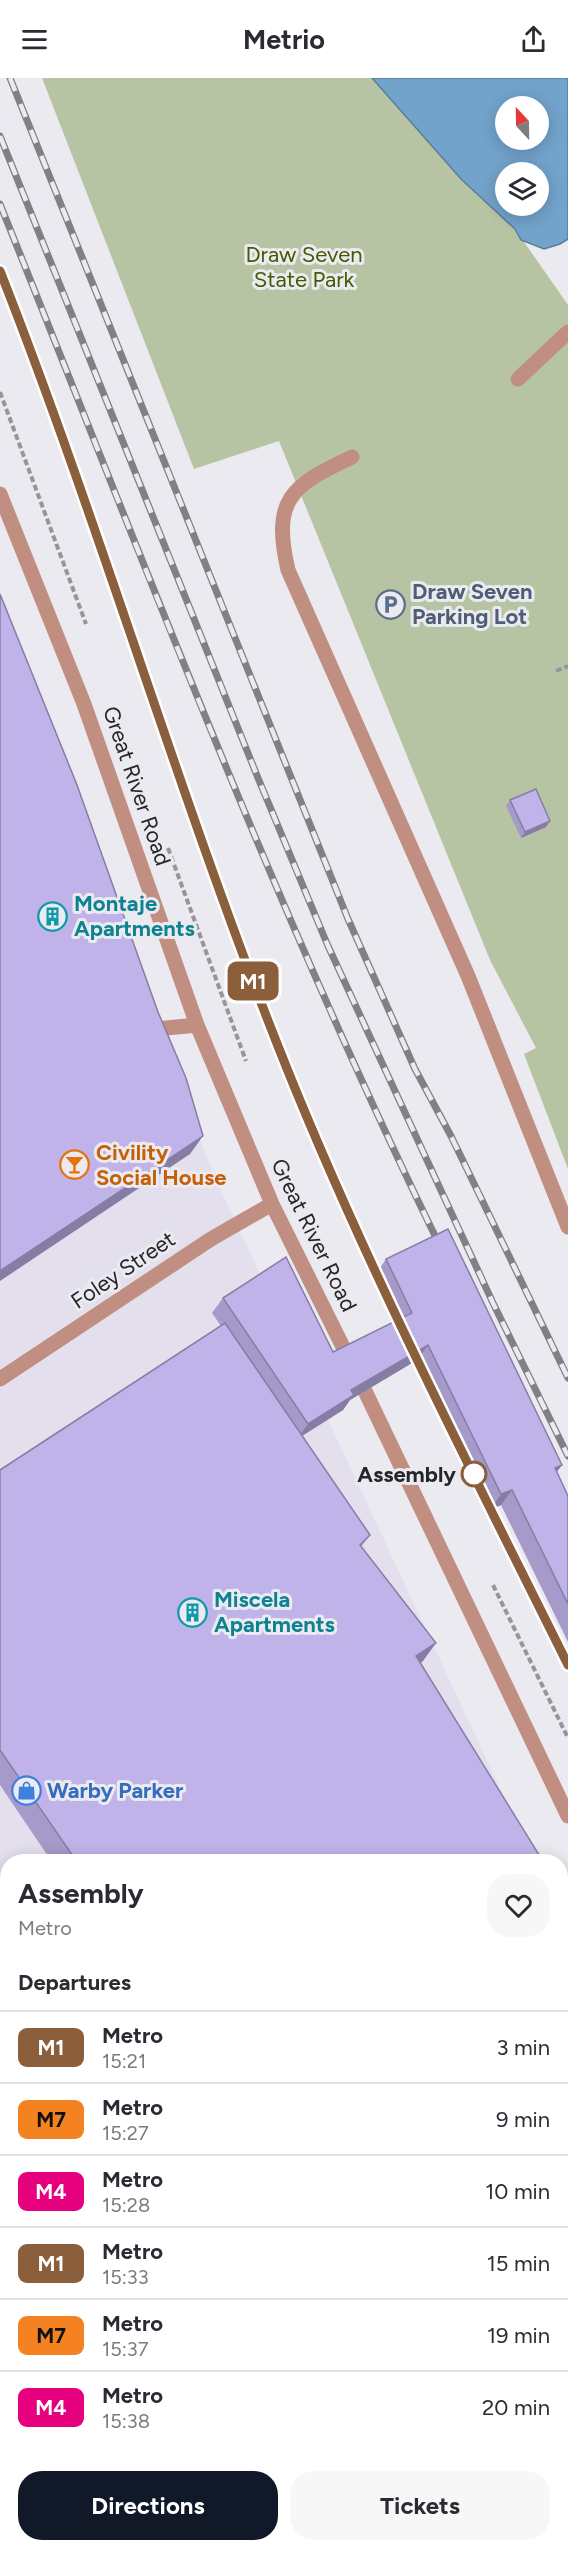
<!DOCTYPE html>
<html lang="en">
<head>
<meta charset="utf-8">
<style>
  :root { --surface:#fff; --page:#f7f7f7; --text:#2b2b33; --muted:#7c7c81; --line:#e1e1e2; --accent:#111827 }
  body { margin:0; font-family:Figtree,sans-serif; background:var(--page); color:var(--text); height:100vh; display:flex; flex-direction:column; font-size:22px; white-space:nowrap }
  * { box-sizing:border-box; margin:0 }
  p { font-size:20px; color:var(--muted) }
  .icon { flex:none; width:33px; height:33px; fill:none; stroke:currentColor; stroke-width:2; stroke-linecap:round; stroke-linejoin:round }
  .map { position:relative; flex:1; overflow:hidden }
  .sheet { position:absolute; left:0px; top:1776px; width:568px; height:698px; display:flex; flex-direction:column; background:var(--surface); border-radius:24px 24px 0 0; box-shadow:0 3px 15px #0003 }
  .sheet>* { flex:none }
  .badge { padding:0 12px; border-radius:9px; font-size:21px; line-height:39px }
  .needle { width:39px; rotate:338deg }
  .controls { position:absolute; left:495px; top:18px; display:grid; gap:12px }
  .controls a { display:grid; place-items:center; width:54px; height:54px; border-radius:50%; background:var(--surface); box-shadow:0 3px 15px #0003; font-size:30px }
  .map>.badge { position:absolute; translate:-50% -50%; box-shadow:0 0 0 3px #fff }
  h2 { padding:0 18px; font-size:22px; line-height:54px }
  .round { display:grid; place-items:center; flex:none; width:63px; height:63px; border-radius:24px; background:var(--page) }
  .overview { display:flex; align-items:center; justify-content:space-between; height:102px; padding:0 18px }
  h1 { font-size:28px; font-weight:700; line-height:45px }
  .cta { display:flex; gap:12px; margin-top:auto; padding:12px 18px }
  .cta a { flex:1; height:69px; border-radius:24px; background:var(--accent); color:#fff; font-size:24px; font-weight:700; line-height:69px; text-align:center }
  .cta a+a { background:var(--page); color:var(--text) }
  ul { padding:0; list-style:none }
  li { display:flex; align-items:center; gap:18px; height:72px; padding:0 18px; border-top:2px solid var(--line) }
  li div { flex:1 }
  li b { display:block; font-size:22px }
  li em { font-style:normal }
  li .badge { min-width:66px; font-weight:700; text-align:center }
  header { display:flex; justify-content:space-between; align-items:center; height:78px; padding:0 18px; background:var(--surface); font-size:27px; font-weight:700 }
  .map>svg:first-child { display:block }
  .built { fill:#e3dfed }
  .green { fill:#b7c4a3 }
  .water { fill:#72a3cb; stroke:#5b7d9a; stroke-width:1.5; fill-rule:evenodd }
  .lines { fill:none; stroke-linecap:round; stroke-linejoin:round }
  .path { stroke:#96959a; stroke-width:4; stroke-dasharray:6 3; stroke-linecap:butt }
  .minor { stroke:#c08f81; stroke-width:15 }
  .rail-casing { stroke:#828085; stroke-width:7 }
  .rail { stroke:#eceaf1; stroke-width:4.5; stroke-dasharray:14; stroke-linecap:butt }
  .wall { fill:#a59ac9 }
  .shaded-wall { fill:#867da4 }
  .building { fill:#c0b3ea; stroke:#867da4; stroke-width:1.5 }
  .line-casing { stroke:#fff; stroke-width:14 }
  .line { stroke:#8b5e3c; stroke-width:9 }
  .stop-dot { fill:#fff; stroke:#8b5e3c; stroke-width:3 }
  .labels { text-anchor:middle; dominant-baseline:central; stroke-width:6; stroke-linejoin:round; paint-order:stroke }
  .park-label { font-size:22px; fill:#435a01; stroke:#eceaf1 }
  .service-label { font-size:22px; font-weight:bold; fill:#4e5e75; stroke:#eceaf1; text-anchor:start }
  .street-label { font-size:22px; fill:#262527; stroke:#eceaf1 }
  .culture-label { font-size:22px; font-weight:bold; fill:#0d838f; stroke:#eceaf1; text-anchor:start }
  .food-label { font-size:22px; font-weight:bold; fill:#c56008; stroke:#eceaf1; text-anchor:start }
  .stop-label { font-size:22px; font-weight:bold; fill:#262527; stroke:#eceaf1; text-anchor:end }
  .shop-label { font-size:22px; font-weight:bold; fill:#366cbe; stroke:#eceaf1; text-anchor:start }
</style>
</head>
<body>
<header><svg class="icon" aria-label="menu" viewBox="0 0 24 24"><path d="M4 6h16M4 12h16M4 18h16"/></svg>Metrio<svg class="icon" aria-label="share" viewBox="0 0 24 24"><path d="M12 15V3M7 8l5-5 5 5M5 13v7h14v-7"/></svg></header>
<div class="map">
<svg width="568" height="2473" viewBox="0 0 568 2473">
  <rect width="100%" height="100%" fill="#eceaf1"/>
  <path class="built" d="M0 539 212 1093 534 1783 8 1784V2194L0 2199Z"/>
  <path class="green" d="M42 0H372L461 101 515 151 568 227V1091L524 976 536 970 490 882 279 363 194 391Z
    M568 2304V2473H445L456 2466H561V2309Z"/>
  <path class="water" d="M372 0H568V161L560 166 544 171 521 162 515 151 461 101ZM506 28H538V62H506ZM506 94H538V128H506Z"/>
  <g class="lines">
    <path class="path" d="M0 314 86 546
      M556 593 568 588
      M168 770 246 983
      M493 1507 568 1660"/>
    <path class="minor" d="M518 301 568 254
      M352 379C290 408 272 422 288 492L468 898 568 1149
      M0 416 84 626 197 947 272 1126 347 1277
      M146 952 197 947
      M0 1301 211 1161 272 1126
      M365 1313 568 1738
      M0 1840 8 1851
      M561 1850 568 1845
      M561 1969H568
      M0 2054 8 2065
      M0 2278 8 2271"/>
    <defs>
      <path id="rail" d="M10 0 348 841 415 991 451 1058 568 1300
        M0 58 258 700 328 868 493 1225 568 1378
        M0 126C141 477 275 832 442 1172
        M0 193C117 491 203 802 332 1095 348 1134 364 1173 383 1210
        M485 1417 568 1587"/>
    </defs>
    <use href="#rail" class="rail-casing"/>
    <use href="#rail" class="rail"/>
  </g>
  <path class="wall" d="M510 722 546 749 521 760 506 728Z
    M386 1181 557 1394 568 1418V1564L501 1427 490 1432 417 1282 350 1322 343 1332 302 1358 370 1457 361 1469 423 1583 420 1585 541 1780 539 1784H52L0 1707V1392L221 1248 212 1235 223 1220 333 1274 397 1242 376 1196Z
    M0 1852 8 1859V2013L0 2002Z
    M568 1881V1924L561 1910V1889L566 1882Z"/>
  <path class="shaded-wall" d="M550 743 546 749 521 760 525 754Z
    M203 1058 190 1076 0 1203V1193Z
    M428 1267 417 1282 350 1322 343 1332 297 1361 308 1346 351 1312Z
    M562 1387 551 1402 555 1390Z
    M512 1412 501 1427 490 1432 501 1416Z
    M436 1565 423 1583 404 1595 416 1578Z
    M568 2279V2289L561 2293V2284Z
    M404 2466H418L408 2473H394Z"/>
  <path class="building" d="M0 516 77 707 158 934 186 1000 203 1058 0 1193Z
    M536 711 550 743 525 754 510 722Z
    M448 1151 562 1387 555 1390 568 1418V1526L512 1412 501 1416 428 1267 351 1312 354 1317 308 1346 223 1220 286 1179 333 1274 412 1235 386 1181Z
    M225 1245 370 1457 360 1467 436 1565 416 1578 541 1780 536 1784H77L0 1672V1392Z
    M2 1851 8 1859V1985L0 1974V1852Z
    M568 2019V2279L561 2284V2024Z
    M8 2371V2466H404L394 2473H0V2379Z"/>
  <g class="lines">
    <defs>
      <path id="line" d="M0 193C100 447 176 709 276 963 360 1177 466 1381 568 1587"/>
    </defs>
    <use href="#line" class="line-casing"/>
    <use href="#line" class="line"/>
  </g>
  <defs>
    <symbol id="parking-ring" viewBox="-11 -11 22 22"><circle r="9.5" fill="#eceaf1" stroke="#5c6f8a" stroke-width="1.5"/><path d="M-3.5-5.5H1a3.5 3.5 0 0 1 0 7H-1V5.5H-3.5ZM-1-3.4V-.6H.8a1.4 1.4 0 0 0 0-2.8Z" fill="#5c6f8a"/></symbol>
    <symbol id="building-ring" viewBox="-11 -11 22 22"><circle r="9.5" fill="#eceaf1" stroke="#0f9aa8" stroke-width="1.5"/><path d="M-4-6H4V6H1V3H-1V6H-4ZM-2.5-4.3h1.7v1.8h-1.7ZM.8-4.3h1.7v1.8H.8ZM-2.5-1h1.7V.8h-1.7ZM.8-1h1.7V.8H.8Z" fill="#0f9aa8"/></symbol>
    <symbol id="bar-ring" viewBox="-11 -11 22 22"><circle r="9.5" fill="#eceaf1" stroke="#e8710a" stroke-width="1.5"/><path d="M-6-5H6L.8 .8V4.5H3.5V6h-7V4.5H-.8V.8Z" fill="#e8710a"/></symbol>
    <symbol id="shop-ring" viewBox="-11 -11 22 22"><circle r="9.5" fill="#eceaf1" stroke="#3f7fe0" stroke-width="1.5"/><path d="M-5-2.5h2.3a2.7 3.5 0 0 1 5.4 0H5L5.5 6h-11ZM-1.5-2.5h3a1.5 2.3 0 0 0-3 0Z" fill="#3f7fe0"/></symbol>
  </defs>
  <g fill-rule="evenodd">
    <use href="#parking-ring" x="374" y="510" width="33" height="33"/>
    <use href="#building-ring" x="36" y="822" width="33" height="33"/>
    <use href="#bar-ring" x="58" y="1070" width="33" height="33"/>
    <use href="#building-ring" x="176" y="1518" width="33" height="33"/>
    <use href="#shop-ring" x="10" y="1696" width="33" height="33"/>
  </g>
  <circle class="stop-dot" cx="474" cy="1396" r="12"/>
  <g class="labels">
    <g class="park-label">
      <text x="304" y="176">Draw Seven<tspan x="304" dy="25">State Park</tspan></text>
    </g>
    <g class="service-label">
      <text x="412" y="513">Draw Seven<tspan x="412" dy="25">Parking Lot</tspan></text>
    </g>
    <g class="street-label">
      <text transform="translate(137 708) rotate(71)">Great River Road</text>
      <text transform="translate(314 1157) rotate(64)">Great River Road</text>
      <text transform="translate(123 1192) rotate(-34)">Foley Street</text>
    </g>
    <g class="culture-label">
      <text x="74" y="825">Montaje<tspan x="74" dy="25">Apartments</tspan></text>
      <text x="214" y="1521">Miscela<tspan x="214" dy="25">Apartments</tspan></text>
    </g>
    <g class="food-label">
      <text x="96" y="1074">Civility<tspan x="96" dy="25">Social House</tspan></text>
    </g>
    <g class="stop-label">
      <text x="456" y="1396">Assembly</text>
    </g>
    <g class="shop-label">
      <text x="47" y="1712">Warby Parker</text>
    </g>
  </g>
</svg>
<div class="controls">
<a><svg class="needle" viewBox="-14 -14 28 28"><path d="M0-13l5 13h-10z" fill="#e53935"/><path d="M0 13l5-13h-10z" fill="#7c7c81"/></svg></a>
<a><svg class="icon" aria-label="layers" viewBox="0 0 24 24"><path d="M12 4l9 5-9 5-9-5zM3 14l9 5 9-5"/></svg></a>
</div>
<b class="badge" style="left:253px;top:903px;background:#8b5e3c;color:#fff">M1</b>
<section class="sheet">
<div class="overview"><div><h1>Assembly</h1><p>Metro</p></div><a class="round"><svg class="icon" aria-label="heart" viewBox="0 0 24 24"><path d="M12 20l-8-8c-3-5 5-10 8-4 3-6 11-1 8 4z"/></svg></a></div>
<h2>Departures</h2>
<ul>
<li><span class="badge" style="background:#8b5e3c;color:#fff">M1</span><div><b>Metro</b><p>15:21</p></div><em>3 min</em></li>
<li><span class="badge" style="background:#f58220;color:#111">M7</span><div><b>Metro</b><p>15:27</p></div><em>9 min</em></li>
<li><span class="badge" style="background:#e6007e;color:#fff">M4</span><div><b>Metro</b><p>15:28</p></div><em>10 min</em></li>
<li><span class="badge" style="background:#8b5e3c;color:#fff">M1</span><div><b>Metro</b><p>15:33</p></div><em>15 min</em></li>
<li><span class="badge" style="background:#f58220;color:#111">M7</span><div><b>Metro</b><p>15:37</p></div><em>19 min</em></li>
<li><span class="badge" style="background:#e6007e;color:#fff">M4</span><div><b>Metro</b><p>15:38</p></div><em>20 min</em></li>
</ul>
<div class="cta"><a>Directions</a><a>Tickets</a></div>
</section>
</div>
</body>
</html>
